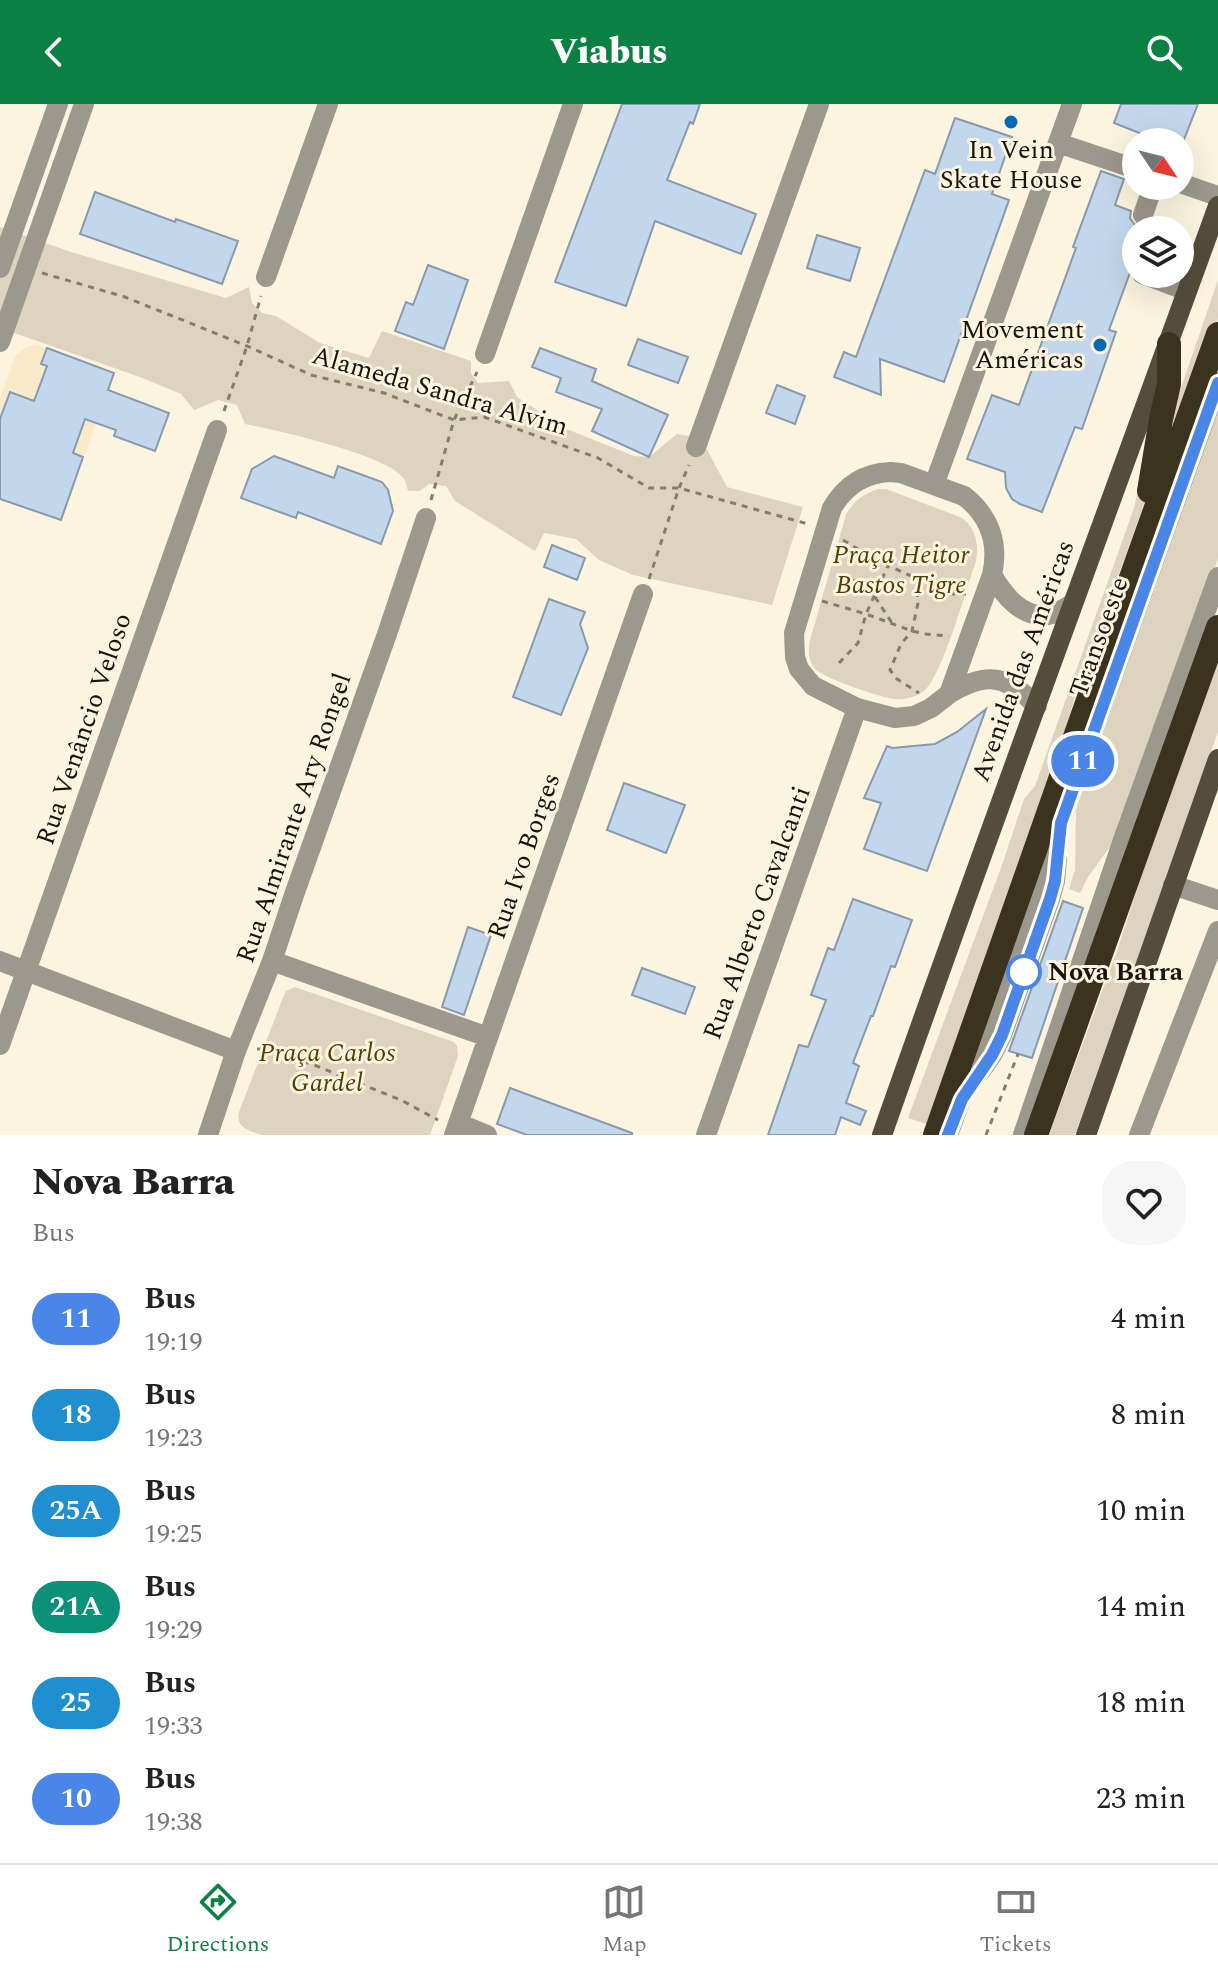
<!DOCTYPE html>
<html lang="en">
<head>
<meta charset="utf-8">
<style>
  :root { --surface:#fff; --page:#f6f6f6; --text:#222; --muted:#767676; --line:#e0e0e0; --accent:#0b8043 }
  body { margin:0; font-family:Spectral,serif; background:var(--page); color:var(--text); height:100vh; display:flex; flex-direction:column; font-size:30px; white-space:nowrap }
  * { box-sizing:border-box; margin:0 }
  p { font-size:26px; color:var(--muted) }
  .icon { flex:none; width:44px; height:44px; fill:none; stroke:currentColor; stroke-width:2; stroke-linecap:round; stroke-linejoin:round }
  .map { position:relative; height:1031px; overflow:hidden }
  .sheet { display:flex; flex-direction:column; background:var(--surface); flex:1 }
  .sheet>* { flex:none }
  .badge { padding:0 16px; border-radius:26px; font-size:28px; line-height:52px }
  .needle { width:52px; rotate:125deg }
  .controls { position:absolute; left:1122px; top:24px; display:grid; gap:16px }
  .controls a { display:grid; place-items:center; width:72px; height:72px; border-radius:50%; background:var(--surface); box-shadow:0 8px 32px #0002; font-size:40px }
  .map>.badge { position:absolute; translate:-50% -50%; box-shadow:0 0 0 4px #fff }
  .round { display:grid; place-items:center; flex:none; width:84px; height:84px; border-radius:32px; background:var(--page) }
  .head { display:flex; align-items:center; justify-content:space-between; height:136px; padding:0 32px }
  h1 { font-size:38px; font-weight:800; line-height:60px }
  ul { padding:0; list-style:none }
  li { display:flex; align-items:center; gap:24px; height:96px; padding:0 32px }
  li div { flex:1 }
  li b { display:block; font-size:30px }
  li em { font-style:normal }
  li .badge { min-width:88px; font-weight:700; text-align:center }
  header { display:flex; justify-content:space-between; align-items:center; height:104px; padding:0 32px; background:var(--accent); color:#fff; font-size:36px; font-weight:800 }
  .dock { display:flex; justify-content:space-around; align-items:center; height:112px; border-top:2px solid var(--line); background:var(--surface); font-size:22px; color:var(--muted) }
  .dock a { display:grid; justify-items:center; gap:4px }
  .dock .selected { color:var(--accent) }
  .map>svg:first-child { display:block }
  .built { fill:#f9eac9 }
  .green { fill:#ddd3be }
  .building { fill:#c3d7ec; stroke:#879aad; stroke-width:2 }
  .lines { fill:none; stroke-linecap:round; stroke-linejoin:round }
  .minor-tunnel { stroke:#dbd2bf; stroke-width:20; stroke-dasharray:20 10; stroke-linecap:butt }
  .path { stroke:#837d6e; stroke-width:3; stroke-dasharray:6 6; stroke-linecap:butt }
  .minor { stroke:#9c988d; stroke-width:20 }
  .major { stroke:#554d3b; stroke-width:20 }
  .highway { stroke:#3c331e; stroke-width:24 }
  .line-casing { stroke:#fff; stroke-width:18 }
  .line { stroke:#4a86e8; stroke-width:12 }
  .poi-dot { fill:#0669b6; stroke:#fdf4df; stroke-width:3 }
  .stop-dot { fill:#fff; stroke:#4a86e8; stroke-width:4 }
  .labels { text-anchor:middle; dominant-baseline:central; stroke-width:6; stroke-linejoin:round; paint-order:stroke }
  .poi-label { font-size:26px; fill:#18140b; stroke:#fdf4df }
  .street-label { font-size:26px; fill:#18140b; stroke:#fdf4df }
  .park-label { font-size:26px; font-style:italic; fill:#543f03; stroke:#fdf4df }
  .stop-label { font-size:26px; font-weight:bold; fill:#18140b; stroke:#fdf4df; text-anchor:start }
</style>
</head>
<body>
<header><svg class="icon" aria-label="back" viewBox="0 0 24 24"><path d="M15 5l-7 7 7 7"/></svg>Viabus<svg class="icon" aria-label="search" viewBox="0 0 24 24"><circle cx="10" cy="10" r="6"/><path d="M15 15l6 6"/></svg></header>
<div class="map">
<svg width="1218" height="1031" viewBox="0 0 1218 1031">
  <rect width="100%" height="100%" fill="#fdf4df"/>
  <path class="built" d="M36 240 114 269 61 416 0 395V295L15 252 25 244Z"/>
  <path class="green" d="M0 123 71 148 226 194 249 183 252 199 262 209 276 212 320 239 369 254 382 227 471 257V269L478 279 509 277 517 293 564 324 634 352 649 353 677 330 694 333 705 342 727 383 803 403 772 501 633 471 599 456 576 435 544 429 535 447 455 397 446 382 429 380 420 387H408C407 383 406 378 404 375 389 351 275 326 245 320L237 301 218 296 194 306 181 290 140 273 0 224Z
    M1218 176V215L1168 357 1172 310Z
    M1218 301V455L1122 726 1088 773 1080 789 1069 785 1075 766 1076 706Z
    M1149 340 1144 400 1075 592 1037 727 933 1022 908 1014 1002 761 1024 695 1035 682 1134 404Z
    M878 385H886L960 413C976 422 979 440 976 457 967 482 942 573 924 587 916 593 905 596 895 595 882 594 823 574 815 565 808 556 808 547 810 536L846 411C853 397 864 390 878 385Z
    M1218 555V628L1075 1031H1049L1117 847 1142 770Z
    M295 883 454 938 457 942 458 952 430 1031H262C250 1027 235 1024 239 1008L284 891 286 887Z"/>
  <path class="building" d="M622 0H700L693 20 690 18 667 76 756 110 741 150 655 117 626 202 555 178Z
    M1121 0H1198L1183 38H1162L1114 19Z
    M955 14 1012 33 992 90 1009 96 944 278 880 255 881 291 834 273 844 248 856 253 925 66 935 70Z
    M1101 67 1124 75 1115 101 1131 107 1130 114 1134 120 1140 123 1146 124 1152 120 1155 115 1179 124V126H1136V152L1109 226 1116 228 1082 325 1075 323 1042 408 1020 400 1012 395 1006 384 1005 368 967 355 992 291 1019 301 1076 144 1073 143Z
    M95 88 175 118 176 115 238 137 222 180 80 130Z
    M817 131 860 144 850 177 807 164Z
    M428 161 468 176 444 245 395 227 406 198 413 201Z
    M638 235 688 253 678 279 628 261Z
    M47 244 114 269 108 286 169 309 155 347 114 332 116 326 85 315 73 349 83 353 61 416 0 395V315L10 288 34 297 47 262 41 260Z
    M540 244 596 265 592 277 668 311 649 353 592 327 602 305 556 288 561 274 532 263Z
    M777 281 805 292 795 320 766 309Z
    M274 352 334 374 338 362 382 378 388 386 393 407 381 440 298 408 296 414 241 394 252 365Z
    M552 441 585 454 577 476 544 463Z
    M549 495 585 508 580 520 588 544 561 611 513 593Z
    M986 605 927 767 864 745 881 699 864 694 887 642 892 644 935 640 957 628Z
    M624 679 685 701 666 749 607 726Z
    M853 795 912 816 895 863 891 862 873 912H871L853 959 859 962 846 999 866 1007 860 1021 841 1013 835 1031H768L799 941 808 943 826 896 811 891 828 844 834 846Z
    M1063 797 1083 804 1032 954 1009 947Z
    M468 823 491 831 464 911 442 903Z
    M642 864 695 883 685 910 632 891Z
    M510 984 632 1029V1031H527L497 1020Z"/>
  <g class="lines">
    <path class="minor-tunnel" d="M1129 156 1136 134"/>
    <path class="path" d="M42 169 125 193 247 242 311 271 384 289 454 316 484 313 598 354 649 384H679L808 420
      M224 307 247 242 261 192
      M431 396 454 316 477 268
      M843 436 878 457 933 482 944 490H966
      M649 475 679 384 689 361
      M916 475 918 499 912 527 901 540 890 566 897 575 919 589
      M852 476 878 486
      M875 493 892 519
      M822 497 866 510 912 527 926 530 949 532
      M839 559 858 539 866 510 888 462
      M257 945H264L314 961 401 996 438 1016
      M986 1031 1018 950"/>
    <path class="minor" d="M1058 39 1136 65
      M1180 79 1218 92
      M1143 111 1153 82
      M0 164 58 0
      M1142 170 1187 187
      M266 173 328 0
      M0 238 84 0
      M485 250 573 0
      M696 343 819 0
      M890 368 901 369 964 392C990 412 999 440 992 471L949 590 931 604 914 612 895 614 857 604 813 582 799 565 795 553 794 529 832 404C845 382 864 369 890 368Z
      M934 381 1072 0
      M992 471C1004 491 1021 514 1048 511 1057 510 1065 504 1072 500
      M949 590C987 567 1006 571 1037 602
      M1173 781 1218 796
      M0 857 236 947
      M272 857 488 933
      M0 941 217 326
      M980 968 992 951 1002 931 1050 795 1055 777 1057 755
      M458 1019 487 1031
      M208 1031 236 947 272 857 294 791 387 530 426 414
      M454 1031 643 490
      M706 1031 857 604
      M948 1031 1218 278
      M1023 1031 1123 736 1218 473
      M1139 1031 1218 827"/>
    <path class="major" d="M882 1031C991 720 1106 412 1218 102
      M1086 1031 1218 655"/>
    <path class="highway" d="M1149 387 1161 315 1169 280V240
      M935 1031 1139 451 1218 230
      M1036 1031 1218 523"/>
  </g>
  <g class="lines">
    <defs>
      <path id="line" d="M948 1031 962 995 992 951 1002 931 1050 795 1055 777 1061 719 1218 279"/>
    </defs>
    <use href="#line" class="line-casing"/>
    <use href="#line" class="line"/>
  </g>
  <g class="poi-dot">
    <circle cx="1011" cy="18" r="8"/>
    <circle cx="1100" cy="241" r="8"/>
  </g>
  <circle class="stop-dot" cx="1024" cy="868" r="16"/>
  <g class="labels">
    <g class="poi-label">
      <text x="1011" y="46">In Vein<tspan x="1011" dy="30">Skate House</tspan></text>
      <text x="1084" y="226" text-anchor="end">Movement<tspan x="1084" dy="30">Américas</tspan></text>
    </g>
    <g class="street-label">
      <text transform="translate(440 287) rotate(16)">Alameda Sandra Alvim</text>
      <text transform="translate(1099 533) rotate(-70)">Transoeste</text>
      <text transform="translate(1023 557) rotate(-70)">Avenida das Américas</text>
      <text transform="translate(84 625) rotate(-71)">Rua Venâncio Veloso</text>
      <text transform="translate(294 714) rotate(-71)">Rua Almirante Ary Rongel</text>
      <text transform="translate(524 752) rotate(-71)">Rua Ivo Borges</text>
      <text transform="translate(757 809) rotate(-70)">Rua Alberto Cavalcanti</text>
    </g>
    <g class="park-label">
      <text x="901" y="451">Praça Heitor<tspan x="901" dy="30">Bastos Tigre</tspan></text>
      <text x="327" y="949">Praça Carlos<tspan x="327" dy="30">Gardel</tspan></text>
    </g>
    <g class="stop-label">
      <text x="1048" y="868">Nova Barra</text>
    </g>
  </g>
</svg>
<div class="controls">
<a><svg class="needle" viewBox="-14 -14 28 28"><path d="M0-13l5 13h-10z" fill="#e53935"/><path d="M0 13l5-13h-10z" fill="#767676"/></svg></a>
<a><svg class="icon" aria-label="layers" viewBox="0 0 24 24"><path d="M12 4l9 5-9 5-9-5zM3 14l9 5 9-5"/></svg></a>
</div>
<b class="badge" style="left:1083px;top:657px;background:#4a86e8;color:#fff">11</b>
</div>
<section class="sheet">
<div class="head"><div><h1>Nova Barra</h1><p>Bus</p></div><a class="round"><svg class="icon" aria-label="heart" viewBox="0 0 24 24"><path d="M12 20l-8-8c-3-5 5-10 8-4 3-6 11-1 8 4z"/></svg></a></div>
<ul>
<li><span class="badge" style="background:#4a86e8;color:#fff">11</span><div><b>Bus</b><p>19:19</p></div><em>4 min</em></li>
<li><span class="badge" style="background:#1f8fcf;color:#fff">18</span><div><b>Bus</b><p>19:23</p></div><em>8 min</em></li>
<li><span class="badge" style="background:#1f8fcf;color:#fff">25A</span><div><b>Bus</b><p>19:25</p></div><em>10 min</em></li>
<li><span class="badge" style="background:#0c9179;color:#fff">21A</span><div><b>Bus</b><p>19:29</p></div><em>14 min</em></li>
<li><span class="badge" style="background:#1f8fcf;color:#fff">25</span><div><b>Bus</b><p>19:33</p></div><em>18 min</em></li>
<li><span class="badge" style="background:#4a86e8;color:#fff">10</span><div><b>Bus</b><p>19:38</p></div><em>23 min</em></li>
</ul>
</section>
<nav class="dock">
<a class="selected"><svg class="icon" aria-label="directions" viewBox="0 0 24 24"><path d="M12 3l9 9-9 9-9-9zM9 14v-3h6M13 9l2 2-2 2"/></svg>Directions</a>
<a><svg class="icon" aria-label="map" viewBox="0 0 24 24"><path d="M3 6l6-2 6 2 6-2v14l-6 2-6-2-6 2zM9 4v14M15 6v14"/></svg>Map</a>
<a><svg class="icon" aria-label="tickets" viewBox="0 0 24 24"><path d="M3 7h18v10H3zM15 7v10"/></svg>Tickets</a>
</nav>
</body>
</html>
